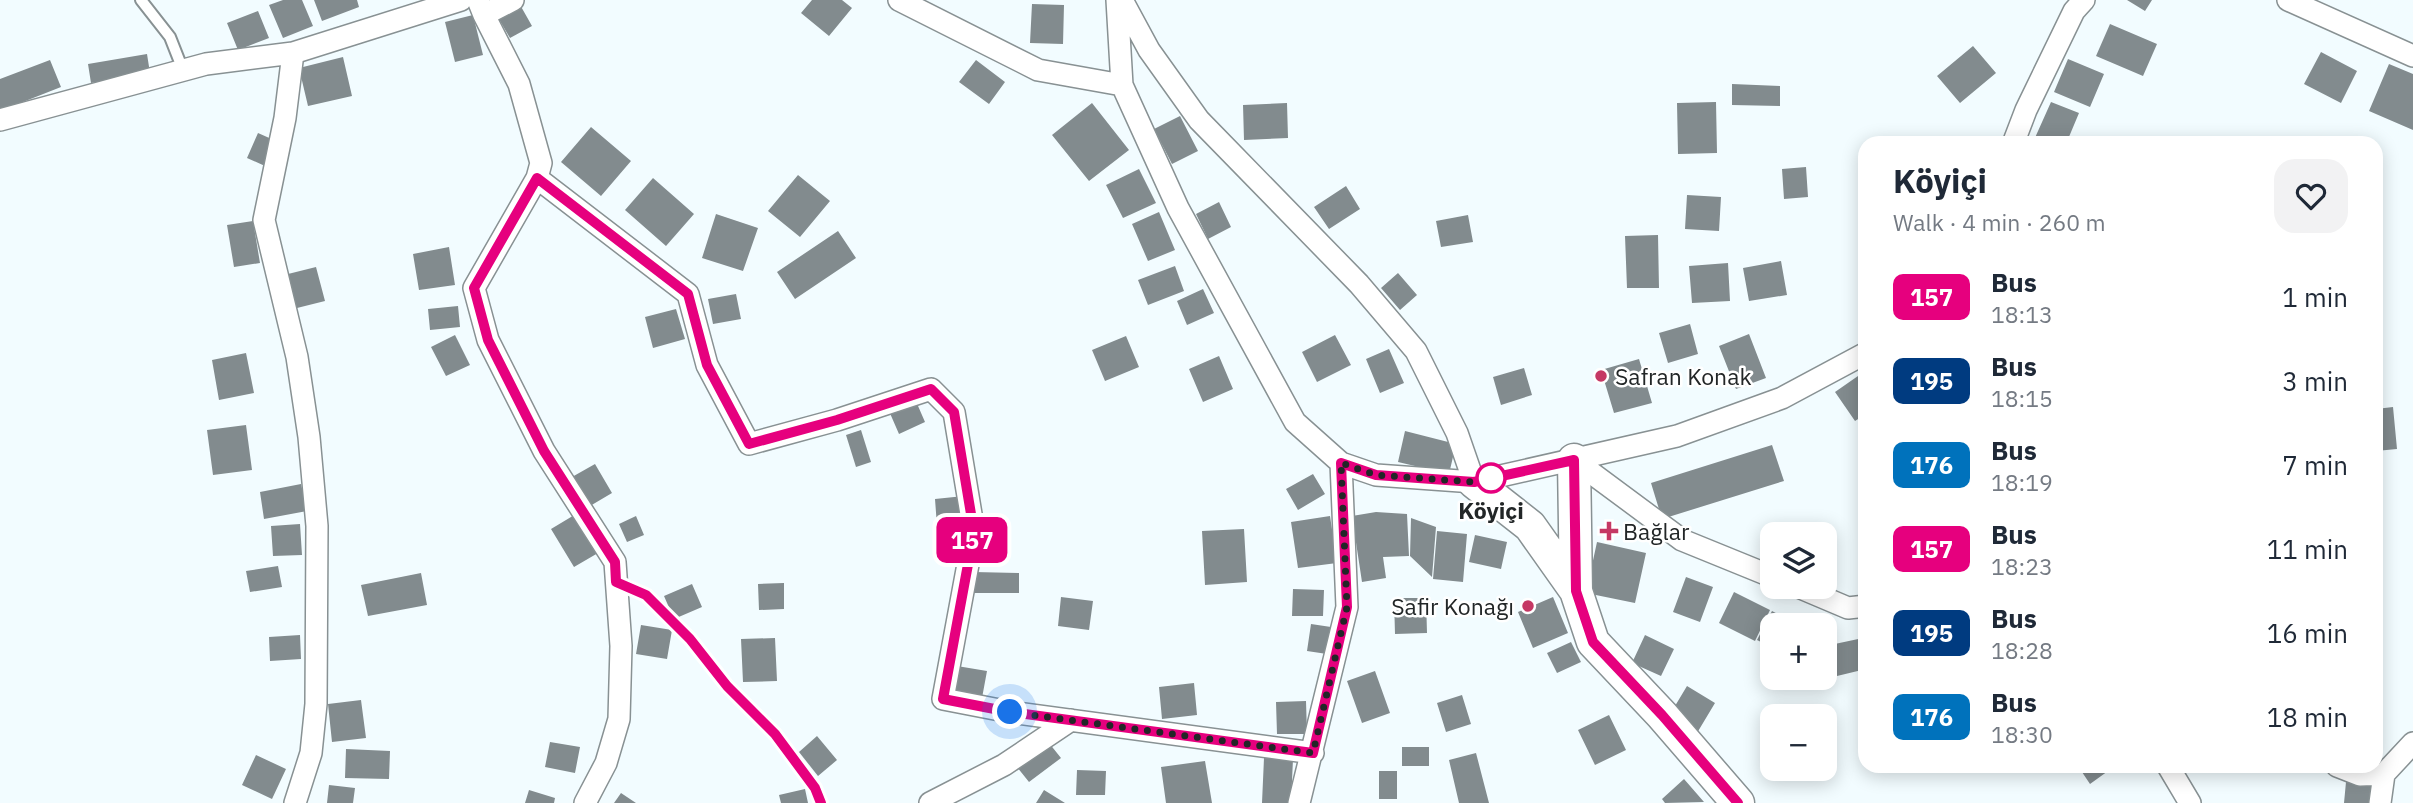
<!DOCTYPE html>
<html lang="en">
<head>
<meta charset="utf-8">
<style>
  :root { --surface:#fff; --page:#f2f2f3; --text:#1f2937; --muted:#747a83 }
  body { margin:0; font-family:"IBM Plex Sans",sans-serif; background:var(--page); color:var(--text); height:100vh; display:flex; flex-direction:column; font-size:26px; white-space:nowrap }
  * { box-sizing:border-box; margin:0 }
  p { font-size:23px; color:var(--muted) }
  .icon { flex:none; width:38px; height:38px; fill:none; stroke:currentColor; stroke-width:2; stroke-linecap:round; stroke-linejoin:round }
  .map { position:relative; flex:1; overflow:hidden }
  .sheet { position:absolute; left:1858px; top:136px; width:525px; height:637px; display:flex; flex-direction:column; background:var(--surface); border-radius:21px; box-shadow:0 4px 18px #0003 }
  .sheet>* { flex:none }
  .badge { padding:0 14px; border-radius:10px; font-size:24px; line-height:46px }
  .controls { position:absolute; left:1760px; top:522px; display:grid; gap:14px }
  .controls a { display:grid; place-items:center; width:77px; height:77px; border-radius:14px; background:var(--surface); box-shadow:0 4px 18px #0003; font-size:35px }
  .you { position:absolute; width:35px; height:35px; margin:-18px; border:5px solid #fff; border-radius:50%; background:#1a73e8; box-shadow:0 0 0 10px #1a73e833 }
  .map>.badge { position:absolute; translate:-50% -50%; box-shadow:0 0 0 4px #fff }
  .round { display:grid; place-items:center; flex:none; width:74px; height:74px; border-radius:21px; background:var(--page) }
  .summary { display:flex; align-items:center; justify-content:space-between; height:119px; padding:0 35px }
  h1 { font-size:33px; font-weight:700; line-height:52px }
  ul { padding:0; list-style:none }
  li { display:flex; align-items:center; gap:21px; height:84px; padding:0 35px }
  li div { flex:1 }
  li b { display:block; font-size:26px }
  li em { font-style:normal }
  li .badge { min-width:77px; font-weight:700; text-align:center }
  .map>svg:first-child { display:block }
  .building { fill:#828b8e }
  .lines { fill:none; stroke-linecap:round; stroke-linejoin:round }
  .lane-casing { stroke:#889193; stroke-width:14 }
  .street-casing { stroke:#889193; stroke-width:24 }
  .secondary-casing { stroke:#889193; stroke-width:35 }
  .lane { stroke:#fff; stroke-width:10 }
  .street { stroke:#fff; stroke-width:21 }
  .secondary { stroke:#fff; stroke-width:32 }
  .line-casing { stroke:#fff; stroke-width:16 }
  .line { stroke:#e6007e; stroke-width:10 }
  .walk { stroke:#222627; stroke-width:7; stroke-dasharray:0 12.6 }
  .poi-dot { fill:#c53864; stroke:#fff; stroke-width:2.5 }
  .stop-dot { fill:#fff; stroke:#e6007e; stroke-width:3.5 }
  .labels { text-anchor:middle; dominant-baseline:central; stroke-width:5; stroke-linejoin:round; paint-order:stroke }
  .poi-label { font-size:23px; fill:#222627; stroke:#fff; text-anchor:start }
  .stop-label { font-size:23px; font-weight:bold; fill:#222627; stroke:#fff }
</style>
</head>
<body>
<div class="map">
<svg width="2413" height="803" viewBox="0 0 2413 803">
  <rect width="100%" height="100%" fill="#f2fcff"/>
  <path class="building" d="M283 0H302L313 26 283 38 269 5Z
    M314 0H357L359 7 322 21Z
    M812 0H842L852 8 829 36 801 13Z
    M2127 0H2152L2145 11Z
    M519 3 532 26 510 38 497 16Z
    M1032 4 1064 5 1063 44 1030 43Z
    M258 11 269 38 238 50 227 23Z
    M473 15 483 55 455 62 445 22Z
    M2110 24 2157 44 2143 76 2096 56Z
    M1973 46 1996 73 1960 103 1937 76Z
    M2321 52 2357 71 2341 103 2304 84Z
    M147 54 150 73 91 83 88 64Z
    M343 57 352 96 308 106 299 68Z
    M2068 59 2104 74 2090 107 2054 92Z
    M50 60 61 87 0 111V79Z
    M976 60 1005 82 989 104 959 82Z
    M2389 64 2413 74V130L2369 111Z
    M1732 84 1780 86V106L1732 105Z
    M1716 102 1717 153 1678 154 1677 103Z
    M2051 102 2079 113 2066 144H2042L2034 140Z
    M1092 103 1129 150 1089 181 1052 135Z
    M1287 103 1288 138 1244 140 1243 105Z
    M1180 116 1198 151 1172 164 1154 129Z
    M591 127 631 161 601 196 561 162Z
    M258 133 276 141 265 166 247 158Z
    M1806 167 1808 197 1784 199 1782 169Z
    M1139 169 1156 203 1123 218 1106 185Z
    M798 175 830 201 800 237 768 211Z
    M653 178 694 214 666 246 625 210Z
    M1346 186 1360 209 1329 229 1314 207Z
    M1687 195 1721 197 1719 231 1685 229Z
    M1219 202 1231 227 1208 239 1196 214Z
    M1159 212 1175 250 1148 261 1132 224Z
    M716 214 758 228 743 271 702 258Z
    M1468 215 1473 242 1441 247 1436 221Z
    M253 221 260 263 234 267 227 225Z
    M838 231 856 258 795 299 777 272Z
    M1658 235 1659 288H1627L1625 236Z
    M449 247 455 285 419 290 413 254Z
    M1781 261 1787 295 1749 301 1743 268Z
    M1728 263 1730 301 1692 303 1689 266Z
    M1175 266 1184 291 1148 305 1138 280Z
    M316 267 325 301 293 309 284 275Z
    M1398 273 1417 295 1400 310 1381 288Z
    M1203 289 1214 313 1187 325 1177 301Z
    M736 294 741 319 713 324 708 299Z
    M458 306 460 327 430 330 428 309Z
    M676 309 685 339 653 348 645 317Z
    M1690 324 1698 354 1668 363 1659 333Z
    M1749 334 1766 378 1736 389 1719 346Z
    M455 335 470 365 446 376 431 347Z
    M1335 335 1351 365 1317 382 1302 352Z
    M1126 336 1139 367 1105 381 1092 350Z
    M1389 349 1404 383 1380 393 1366 359Z
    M246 353 254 393 219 400 212 360Z
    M1219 356 1233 389 1203 402 1189 369Z
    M1639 359 1652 403 1614 413 1601 370Z
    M1524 368 1532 395 1501 405 1493 377Z
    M1858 376 1866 388V414L1855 421 1835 392Z
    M915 399 925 422 899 434 889 411Z
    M2393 407 2397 449 2376 451V409Z
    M246 425 252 470 213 475 207 430Z
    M861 430 871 462 856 467 846 435Z
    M1405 431 1456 444 1449 474 1398 462Z
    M1772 445 1784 481 1662 519 1651 483Z
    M595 464 612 493 590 506 572 477Z
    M1313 474 1325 494 1298 510 1286 489Z
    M301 484 307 511 264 519 260 492Z
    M1866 494V516H1865L1858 496Z
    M964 496 967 523 937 526 935 499Z
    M1376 512 1407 514 1409 556 1383 557 1386 578 1362 582 1352 516Z
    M576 514 598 553 574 567 551 529Z
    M636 516 644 535 627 542 619 524Z
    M1330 516 1337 563 1298 568 1291 522Z
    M1411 518 1436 527 1432 577 1410 556Z
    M300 524 302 555 273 556 271 526Z
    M1244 529 1247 582 1205 585 1202 531Z
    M1437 531 1467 534 1463 582 1433 579Z
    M1475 535 1507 542 1501 569 1469 562Z
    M1597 542 1646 553 1635 603 1586 593Z
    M278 566 282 587 250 592 246 571Z
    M974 572 1019 573V593H973Z
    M421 573 427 605 368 616 361 585Z
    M1686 577 1713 587 1700 622 1673 612Z
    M784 583V609L759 610 758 584Z
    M692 584 702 607 674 619 664 596Z
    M1293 589 1324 590 1323 616H1292Z
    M1734 592 1770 610 1755 641 1719 623Z
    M1061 597 1093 601 1089 630 1058 626Z
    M1553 597 1568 633 1533 648 1518 612Z
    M1394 598H1426L1427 633 1395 634Z
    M1772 611 1799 625H1773V648L1757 640Z
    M1311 624 1331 627 1327 654 1307 651Z
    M641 625 672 630 667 659 636 654Z
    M300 635 301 659 270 661 269 637Z
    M1645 635 1674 649 1661 676 1632 663Z
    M775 638 777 681 743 682 741 639Z
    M1863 638 1866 669 1837 676 1830 645Z
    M1571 642 1581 662 1557 673 1547 653Z
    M957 666 987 671 982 698 953 693Z
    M1375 671 1390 713 1362 723 1347 681Z
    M1194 683 1197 715 1162 719 1159 687Z
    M1687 686 1715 703 1697 733 1669 716Z
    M1462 695 1471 724 1446 732 1437 703Z
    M361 700 366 738 332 742 328 704Z
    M1306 701 1307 734H1277L1276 702Z
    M1609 715 1626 750 1595 765 1578 730Z
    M817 736 837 760 818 776 799 752Z
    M550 742 580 747 575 773 545 767Z
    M1049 743 1061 758 1029 782 1017 767Z
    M1402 747H1429V766H1402Z
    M346 749 390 751 389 779 345 778Z
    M1476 753 1489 803H1459L1449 760Z
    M256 755 286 769 272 799 242 785Z
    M1264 758 1293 759 1291 803H1262Z
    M1205 761 1212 803H1166L1161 767Z
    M2078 766H2115L2090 784Z
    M1077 770 1106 771 1105 795H1076Z
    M1379 771H1397V799H1379Z
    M1684 779 1704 802 1665 803 1662 799Z
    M2346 782 2375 784 2373 803H2344Z
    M329 785 355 788 353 803H327Z
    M805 789 808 803H781L779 795Z
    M529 790 555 798 554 803H525Z
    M1044 790 1065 803H1036Z
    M621 793 636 803H614Z"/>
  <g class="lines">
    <defs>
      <path id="lane" d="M141 0 170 37 183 70
        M617 582 646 595 690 639 727 686 775 734 815 788 821 803"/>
      <path id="street" d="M478 0 484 15 513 0
        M899 0 1038 70 1122 85
        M1117 0 1122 85 1178 208 1295 422 1341 463 1376 475 1474 482 1677 436 1782 398 1866 353
        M1122 0 1149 50 1199 120 1359 284 1416 351 1457 433 1474 482
        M2288 0 2413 56
        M484 15 519 84 541 163 537 178 474 288 488 340 544 451 615 562 621 646 619 719 606 763 585 803
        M293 53 285 118 264 220 297 357 309 437 317 526 316 704 311 753 295 803
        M0 120 206 64 293 53 461 0
        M2013 144 2026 110 2074 11 2084 0
        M537 178 688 294 707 365 749 444 837 420 931 389 954 412 974 532 943 699 1010 712 1313 753
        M1574 460 1682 540 1773 577
        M1796 586 1848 608 1866 606
        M2168 766 2190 803
        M2337 766 2360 775 2384 774
        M930 803 1004 765 1071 720
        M1299 803 1347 607 1341 463
        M2380 803 2384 774 2413 743"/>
      <path id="secondary" d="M1574 460 1576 591 1593 642 1662 715 1738 803
        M1474 482 1530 526 1576 591"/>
    </defs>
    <use href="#lane" class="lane-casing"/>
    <use href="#street" class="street-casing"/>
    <use href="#secondary" class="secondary-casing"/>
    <use href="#lane" class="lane"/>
    <use href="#street" class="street"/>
    <use href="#secondary" class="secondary"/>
  </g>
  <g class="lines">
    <defs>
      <path id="line" d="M821 803 815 788 775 734 727 686 690 639 646 595 616 582 615 562 544 451 488 340 474 288 537 178 688 294 707 365 749 444 837 420 931 389 954 412 974 532 943 699 1010 712 1313 753 1347 607 1341 463 1376 475 1474 482 1574 460 1576 591 1593 642 1662 715 1738 803"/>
    </defs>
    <use href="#line" class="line-casing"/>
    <use href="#line" class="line"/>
    <path class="walk" d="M1010 712 1313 753 1347 607 1341 463 1376 475 1474 482 1499 477 1491 478"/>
  </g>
  <g class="poi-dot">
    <circle cx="1601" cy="376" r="7"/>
    <path d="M1605.5 520.5h7v7h7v7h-7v7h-7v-7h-7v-7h7z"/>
    <circle cx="1528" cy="606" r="7"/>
  </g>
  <circle class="stop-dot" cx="1491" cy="478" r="14"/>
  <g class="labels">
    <g class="poi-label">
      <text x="1615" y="376">Safran Konak</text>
      <text x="1623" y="531">Bağlar</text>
      <text x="1514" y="606" text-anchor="end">Safir Konağı</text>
    </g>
    <g class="stop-label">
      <text x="1491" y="510">Köyiçi</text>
    </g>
  </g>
</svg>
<div class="controls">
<a><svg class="icon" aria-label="layers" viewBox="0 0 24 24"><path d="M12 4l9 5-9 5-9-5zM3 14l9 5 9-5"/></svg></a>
<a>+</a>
<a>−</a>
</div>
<div class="you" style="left:1010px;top:712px"></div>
<b class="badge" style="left:972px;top:540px;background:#e6007e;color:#fff">157</b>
<section class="sheet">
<div class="summary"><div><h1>Köyiçi</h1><p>Walk · 4 min · 260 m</p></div><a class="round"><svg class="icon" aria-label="heart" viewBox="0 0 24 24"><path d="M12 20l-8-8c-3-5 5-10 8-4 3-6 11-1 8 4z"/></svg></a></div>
<ul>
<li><span class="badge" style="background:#e6007e;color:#fff">157</span><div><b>Bus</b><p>18:13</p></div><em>1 min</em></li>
<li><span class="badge" style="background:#003b80;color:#fff">195</span><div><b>Bus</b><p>18:15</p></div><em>3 min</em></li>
<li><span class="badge" style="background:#0072bc;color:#fff">176</span><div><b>Bus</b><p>18:19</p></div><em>7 min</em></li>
<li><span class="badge" style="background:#e6007e;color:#fff">157</span><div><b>Bus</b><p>18:23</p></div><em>11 min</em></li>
<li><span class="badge" style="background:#003b80;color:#fff">195</span><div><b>Bus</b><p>18:28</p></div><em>16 min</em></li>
<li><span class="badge" style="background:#0072bc;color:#fff">176</span><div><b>Bus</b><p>18:30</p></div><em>18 min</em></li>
</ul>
</section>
</div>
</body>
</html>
